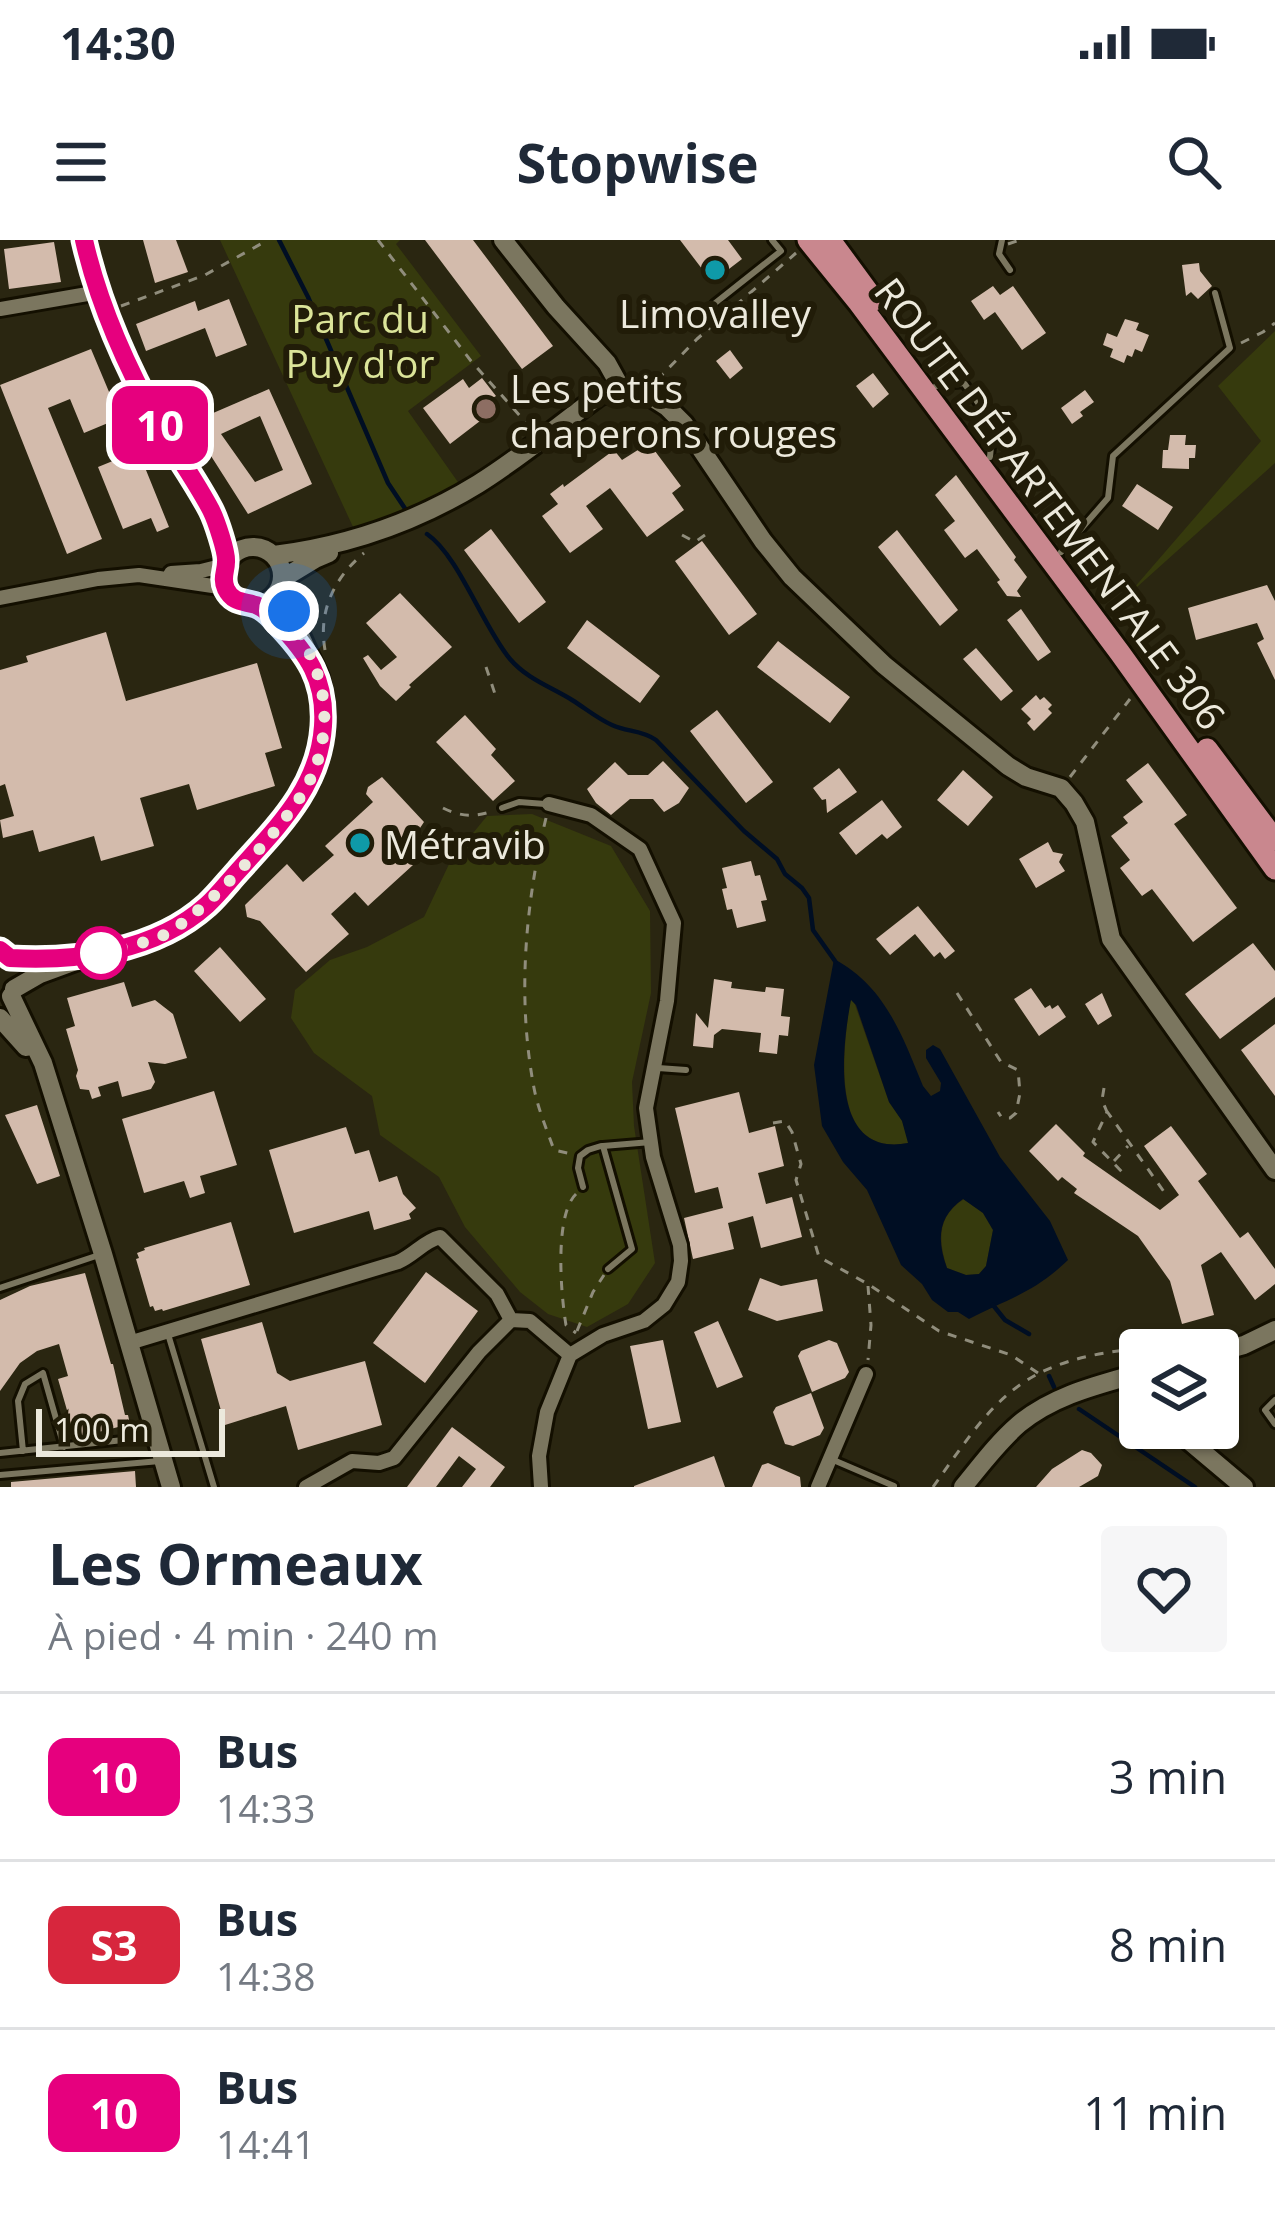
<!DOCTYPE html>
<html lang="fr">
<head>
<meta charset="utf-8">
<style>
  :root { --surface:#fff; --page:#f6f6f7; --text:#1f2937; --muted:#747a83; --line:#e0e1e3 }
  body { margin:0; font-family:"Open Sans",sans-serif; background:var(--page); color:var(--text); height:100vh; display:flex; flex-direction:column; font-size:45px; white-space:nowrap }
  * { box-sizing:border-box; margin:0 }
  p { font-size:39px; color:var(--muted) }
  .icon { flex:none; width:66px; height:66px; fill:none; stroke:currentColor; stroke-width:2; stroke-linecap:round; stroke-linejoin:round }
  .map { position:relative; height:1247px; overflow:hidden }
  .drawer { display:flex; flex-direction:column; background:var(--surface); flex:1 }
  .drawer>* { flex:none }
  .badge { padding:0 24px; border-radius:18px; font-size:42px; line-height:78px }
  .controls { position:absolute; left:1119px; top:1089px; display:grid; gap:24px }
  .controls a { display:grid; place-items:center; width:120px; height:120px; border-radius:12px; background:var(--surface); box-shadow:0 3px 9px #0004; font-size:60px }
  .scale { position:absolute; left:36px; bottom:30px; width:189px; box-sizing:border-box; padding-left:12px; border:6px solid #ece9dc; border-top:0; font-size:33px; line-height:42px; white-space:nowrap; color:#ece9dc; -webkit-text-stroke:9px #211c08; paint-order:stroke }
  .you { position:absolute; width:60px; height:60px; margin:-30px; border:9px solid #fff; border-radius:50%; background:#1a73e8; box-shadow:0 0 0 18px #1a73e833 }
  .map>.badge { position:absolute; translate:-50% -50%; box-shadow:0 0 0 6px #fff }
  .round { display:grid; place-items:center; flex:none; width:126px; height:126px; border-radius:12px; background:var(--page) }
  .headline { display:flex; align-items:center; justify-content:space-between; height:204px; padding:0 48px }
  h1 { font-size:57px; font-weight:700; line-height:90px }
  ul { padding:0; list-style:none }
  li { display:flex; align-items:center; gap:36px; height:168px; padding:0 48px; border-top:3px solid var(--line) }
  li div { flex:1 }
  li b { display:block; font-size:45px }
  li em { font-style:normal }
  li .badge { min-width:132px; font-weight:700; text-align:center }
  .status { display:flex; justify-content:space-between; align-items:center; height:84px; padding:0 60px; background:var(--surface); direction:ltr }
  .status svg { height:33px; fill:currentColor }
  header { display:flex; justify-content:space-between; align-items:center; height:156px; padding:0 48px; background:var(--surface); font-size:54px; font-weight:700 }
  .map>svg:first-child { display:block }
  .green { fill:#363a0d }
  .water { fill:#000e23; fill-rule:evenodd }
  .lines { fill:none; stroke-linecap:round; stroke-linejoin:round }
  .stream { stroke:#000e23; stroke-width:4.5 }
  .building { fill:#d3bbac; fill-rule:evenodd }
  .lane-casing { stroke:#130f00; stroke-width:12 }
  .street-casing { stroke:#130f00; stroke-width:20 }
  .secondary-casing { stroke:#130f00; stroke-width:24 }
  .primary-casing { stroke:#130f00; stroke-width:27 }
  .path { stroke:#908d7c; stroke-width:3; stroke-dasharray:9 9; stroke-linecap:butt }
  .lane { stroke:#7b765f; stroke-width:6 }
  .street { stroke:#7b765f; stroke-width:14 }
  .secondary { stroke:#7b765f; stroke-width:18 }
  .primary { stroke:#c9878e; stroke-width:21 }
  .line-casing { stroke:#fff; stroke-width:27 }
  .line { stroke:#e6007e; stroke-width:18 }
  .walk { stroke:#ece9dc; stroke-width:12; stroke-dasharray:0 21.6 }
  .culture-dot { fill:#0f9aa8; stroke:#211c08; stroke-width:4.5 }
  .education-dot { fill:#8d6e63; stroke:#211c08; stroke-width:4.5 }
  .stop-dot { fill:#fff; stroke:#e6007e; stroke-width:6 }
  .labels { text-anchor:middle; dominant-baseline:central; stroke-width:12; stroke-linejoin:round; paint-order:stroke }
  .poi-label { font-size:39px; fill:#ece9dc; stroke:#211c08; text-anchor:start }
  .park-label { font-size:39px; fill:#dbe499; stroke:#211c08 }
  .street-label { font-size:39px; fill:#ece9dc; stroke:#211c08 }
</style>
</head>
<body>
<div class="status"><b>14:30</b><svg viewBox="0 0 49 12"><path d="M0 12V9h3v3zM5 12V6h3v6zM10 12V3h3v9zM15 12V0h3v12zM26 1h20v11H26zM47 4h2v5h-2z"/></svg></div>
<header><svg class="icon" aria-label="menu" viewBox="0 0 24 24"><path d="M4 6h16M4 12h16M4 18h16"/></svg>Stopwise<svg class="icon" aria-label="search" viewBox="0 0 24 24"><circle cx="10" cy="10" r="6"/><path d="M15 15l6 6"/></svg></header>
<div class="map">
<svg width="1275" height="1247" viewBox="0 0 1275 1247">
  <rect width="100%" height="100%" fill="#2a2611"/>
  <path class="green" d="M220 0H400L396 4 481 116 408 171 460 245 400 273 354 289Z
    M1275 91V223L1127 356 1261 201 1218 146Z
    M532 574 611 606 650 671 651 753 632 842 634 886 655 1023 628 1064 587 1087 548 1074 520 1052 465 987 439 937 380 895 372 856 314 813 291 778 295 750 330 720 367 707 424 677 451 620 487 576Z
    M853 759 889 862 902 880 909 903C827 918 844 808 850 760Z
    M964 959 983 973 993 990 986 1026 979 1034 966 1035 947 1028C938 1000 937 976 964 959Z"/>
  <path class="water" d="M834 719C885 746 902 795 923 846L931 856 940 851 941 843 926 818V810L933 805 940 809 1000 917 1050 981 1068 1020C1034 1053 1009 1058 969 1079L958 1072H948L932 1060 922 1044 901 1025 867 950 843 922 822 886 814 825ZM851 760 856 765 889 862 902 881 908 903C828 918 842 807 851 760ZM963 959 983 973 993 990 986 1026 979 1034 966 1035 947 1028C937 1001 937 977 963 959Z"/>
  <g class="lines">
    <path class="stream" d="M279 0 308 57 388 243 406 270
      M427 294C459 316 483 387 510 419 527 439 551 447 572 460 585 468 598 479 612 485 627 492 642 490 656 500L744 591 777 619 785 634 802 648 809 658 813 690 835 721
      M993 1065 1005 1080 1029 1094
      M1049 1136 1054 1147
      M1079 1169 1195 1247"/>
  </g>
  <path class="building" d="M143 0H176L188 32 155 43Z
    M425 0H473L553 106 522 129Z
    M680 0H728L742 19 712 42Z
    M54 2 61 42 9 49 4 9Z
    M1199 23 1200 31 1212 46 1198 59 1191 52 1186 56 1182 25Z
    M993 46 1000 55 1013 46 1046 93 1022 110 995 72 984 80 971 61Z
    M229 59 247 105 216 117 205 88 146 111 136 84 195 61 198 71Z
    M1125 79 1139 83 1136 90 1149 95 1142 112 1135 109 1132 117 1127 115 1124 123 1110 117 1113 109 1103 105 1107 93 1117 97Z
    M91 109 120 178 84 193 70 159 48 168 102 299 67 314 0 145Z
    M730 110 743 128 730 139 716 121Z
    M873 133 889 154 873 168 856 146Z
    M482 138 496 156 491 159 497 168 450 204 423 168 463 139 469 148Z
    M269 149 312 244 248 274 190 183ZM260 176 283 230 255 242 221 194Z
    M1085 150 1094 162 1080 172 1083 176 1072 184 1061 168Z
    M127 183 169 287 157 292 151 278 123 289 98 227 125 216 114 188Z
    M1170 195H1186L1185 205H1196L1195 218H1189V229L1162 228 1163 210H1168Z
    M649 203 681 246 672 253 684 270 647 297 610 248 586 266 603 289 570 313 542 276 558 264 550 254 563 244 564 247 614 210 622 220Z
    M956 235 1016 317 1014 320 1027 337 1017 351 1021 357 1007 356 997 342 1000 340 977 309 965 318 944 290 955 281 935 255Z
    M1137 244 1173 267 1158 290 1122 266Z
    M491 289 546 362 519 383 464 310Z
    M897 290 958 370 940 386 878 307Z
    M702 301 757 374 729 395 675 321Z
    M1267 345 1275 361V440L1257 403 1264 399 1257 383 1196 400 1188 368Z
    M400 353 452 407 409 445 411 447 396 461 380 446 363 418 368 415 381 430 397 417 366 383Z
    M1021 369 1051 412 1038 421 1007 380Z
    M587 380 660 436 640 463 567 408Z
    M106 392 126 461 257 423 282 508 265 513 275 546 197 570 189 544 140 558 154 606 101 621 94 596 39 612 33 590 3 598 0 580 14 576 5 544 0 546V430L28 422 26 416Z
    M778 401 850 457 830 483 757 427Z
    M976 408 1013 451 1001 461 963 419Z
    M1036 455 1040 460 1044 457 1052 465 1048 469 1052 473 1034 491 1027 483 1031 479 1021 469Z
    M717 470 773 542 746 563 690 491Z
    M465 475 496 509 491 515 515 541 493 561 436 502Z
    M663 521 689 548 679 563 664 572 653 559H630L611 575 596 563 587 549 615 522 628 535H648Z
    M1148 523 1187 575 1174 584 1237 668 1193 702 1152 649 1142 656 1120 628 1130 620 1111 596 1128 583 1123 577 1143 562 1126 540Z
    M839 528 857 552 827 573 826 559 822 560 813 548Z
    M963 530 993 557 968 586 937 560Z
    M382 537 424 582 414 597 393 604 413 625 368 666 355 652 331 674 349 694 306 732 260 681 247 677 245 665 287 624 303 642 334 615 325 606 373 562 366 554 368 547Z
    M882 560 902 587 887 599 882 594 856 615 839 593Z
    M1048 602 1053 612 1063 614 1059 622 1065 631 1036 648 1019 619Z
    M751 621 755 636 760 635 767 660 761 661 766 681 737 688 732 669 727 670 722 649 727 648 722 628Z
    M918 666 955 711 945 719 940 712 934 717 915 694 890 715 876 699Z
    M1253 703 1275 731V757L1220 799 1185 754Z
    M220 707 266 759 240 782 194 731Z
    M714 739 732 742 731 748 765 752 766 747 784 749 781 776 790 777 788 796 779 795 777 814 759 812 761 793 722 789 714 795 713 808 693 806 696 773 708 788Z
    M124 742 132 767 155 760 173 774 187 818 165 824 148 822 155 842 151 849 122 857 118 841 98 847 101 856 92 859 89 850 80 849 76 836 78 830 66 789 75 786 67 758Z
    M1031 748 1045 768 1050 765 1052 769 1058 765 1066 777 1039 796 1014 759Z
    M1102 753 1112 776 1098 785 1085 764Z
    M1275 784V856L1241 810Z
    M214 851 237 925 200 936 205 953 190 958 184 941 144 953 122 879Z
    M739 852 749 893 775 886 784 926 758 933 766 964 792 957 802 997 761 1008 753 976 728 983 734 1009 693 1019 684 978 723 968 718 947 695 953 675 868Z
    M37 865 60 936 37 944 5 875Z
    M1056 884 1085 913 1083 916 1160 970 1179 955 1144 906 1171 886 1207 934 1198 941 1240 998 1248 992 1275 1029V1044L1255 1060 1221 1012 1201 1025 1214 1075 1182 1084 1170 1041 1138 996 1074 953 1077 949 1062 937 1058 941 1029 911Z
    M346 887 355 914 369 910 379 942 397 936 403 954 416 968 409 974 411 979 374 990 369 971 294 993 269 910Z
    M231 982 250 1045 163 1071 162 1069 155 1071 153 1066 150 1067 136 1019 139 1018 137 1013 145 1010 144 1008Z
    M426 1032 478 1071 425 1143 373 1103Z
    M85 1033 111 1124H113L125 1175H128L130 1184 75 1198 58 1139 68 1136 59 1104 37 1111 20 1123 0 1151V1060L30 1046Z
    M760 1038 781 1046 817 1039 823 1071 777 1081 748 1070Z
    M718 1081 743 1137 717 1148 694 1092Z
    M262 1082 277 1133 290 1141 365 1121 382 1185 298 1210 286 1166 225 1185 201 1099Z
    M663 1100 681 1182 648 1189 630 1106Z
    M829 1100 837 1103 849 1132 845 1138 812 1152 798 1116 801 1111Z
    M811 1153 824 1188 820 1195 793 1206 785 1204 773 1172 776 1167Z
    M452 1187 505 1227 490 1247H462L476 1229 459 1216 436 1247H407Z
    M1082 1210 1091 1213 1102 1225 1098 1236 1079 1247H1036L1052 1229Z
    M714 1216 725 1247H634V1246Z
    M768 1223 800 1237 801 1247H752L762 1225Z
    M135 1231 136 1247H11V1242Z"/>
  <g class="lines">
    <defs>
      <path id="lane" d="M1002 0 999 14 1010 30
        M714 64 781 11 772 0
        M936 146 964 143 993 184 990 217
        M1061 312 1108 258 1113 216 1230 108 1215 53
        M502 568 519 562 545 564
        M658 828 686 830
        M583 947 578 928 580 916 588 910 601 906
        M608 1029 632 1009 603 906 651 902
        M0 1048 99 1015
        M168 1094 214 1247
        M1275 1160 1265 1170 1275 1184
        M23 1211 18 1161 25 1144 43 1133 64 1207
        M0 1213 152 1197
        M831 1219 894 1246
        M0 1235 160 1221"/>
      <path id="street" d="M0 69 99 52
        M171 333 201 331 225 325
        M0 358 98 339 139 335 226 348
        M129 1103 398 1022C414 1015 424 1001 440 997L497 1054 511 1080 530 1081 570 1115
        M306 1247 352 1221 379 1223 394 1218 479 1112 511 1080
        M541 1247 539 1216 547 1172 570 1115 603 1095 644 1081 664 1065 678 1042 681 1021 680 1005 653 917 646 868 667 761 674 683 640 609 591 575 549 564
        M818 1247 866 1134"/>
      <path id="secondary" d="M83 0 99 52 126 123 160 186 214 274 227 320
        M503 0 556 67 607 123 622 150
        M224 336a29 29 0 1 1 58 0a29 29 0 1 1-58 0Z
        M274 315C346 306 416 282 478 244 520 218 559 185 600 155L622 150 645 153 667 167 684 184 763 301 792 337 884 425 1008 526 1026 537 1061 548 1074 563 1085 582 1111 699 1275 930
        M282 339 315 319 329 313
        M257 365 270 374 296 404
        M10 718 71 717
        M14 749 40 734 89 716 162 696 207 665 291 571 310 541 321 509 324 460 319 437 279 349
        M11 756 43 823 103 1014 171 1247
        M0 778 26 807
        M1218 1112 1244 1105 1275 1090
        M1174 1188 1244 1247
        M963 1247C981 1225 998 1202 1019 1184 1054 1155 1098 1145 1140 1133"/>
      <path id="primary" d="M808 0 859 63 1120 413 1275 629
        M830 0 874 60
        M1207 509 1275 600"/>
    </defs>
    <use href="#lane" class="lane-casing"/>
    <use href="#street" class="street-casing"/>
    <use href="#secondary" class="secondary-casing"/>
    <use href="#primary" class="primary-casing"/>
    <path class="path" d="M378 0 471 121 529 186
      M1008 4 1020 0
      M121 66 205 35 268 0
      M1241 103 1263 92 1275 83
      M657 140 697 99 796 13
      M682 295 695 302 712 290
      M325 410C318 371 334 338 364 313
      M486 427 497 460
      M1070 537 1130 459
      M443 568C461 577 475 577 493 571
      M546 578C525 665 517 759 534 848 538 869 547 890 554 910L572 914
      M957 753 1001 822 1018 830 1020 853 1016 873 1010 878H1002L998 872
      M1104 848 1102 860 1107 872 1093 902 1124 934
      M1106 870 1167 956
      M773 883 785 881 792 892 801 924 796 940 819 1017 868 1044 939 1091 1011 1115 1038 1133
      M1114 921 1128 906
      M576 954C554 975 561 1056 566 1085L576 1093
      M868 1046 871 1085 868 1120
      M577 1091 593 1052 604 1035
      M933 1247C990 1167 1014 1125 1118 1111 1147 1107 1173 1103 1201 1107"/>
    <use href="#lane" class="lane"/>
    <use href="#street" class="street"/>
    <use href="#secondary" class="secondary"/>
    <use href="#primary" class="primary"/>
  </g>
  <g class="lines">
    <defs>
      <path id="line" d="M0 710 10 718C77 722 156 711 207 665 218 655 228 642 238 631 277 587 319 548 323 486 326 440 308 414 277 382 272 376 264 368 256 365 243 361 233 363 226 349 221 338 226 332 226 322 227 312 216 280 211 270 196 241 176 214 159 185 126 126 99 66 84 0"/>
    </defs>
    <use href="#line" class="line-casing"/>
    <use href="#line" class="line"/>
    <path class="walk" d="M101 713C121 707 145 704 164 695 204 674 291 581 310 540 322 516 327 484 323 458 319 427 302 398 289 371"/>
  </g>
  <g class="culture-dot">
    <circle cx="715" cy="30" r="12"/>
    <circle cx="360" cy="603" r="12"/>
  </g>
  <circle class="education-dot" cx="486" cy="169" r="12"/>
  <circle class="stop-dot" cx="101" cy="713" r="24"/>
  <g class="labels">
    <g class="poi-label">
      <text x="715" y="72" text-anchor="middle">Limovalley</text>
      <text x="510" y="147">Les petits<tspan x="510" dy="45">chaperons rouges</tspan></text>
      <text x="384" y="603">Métravib</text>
    </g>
    <g class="park-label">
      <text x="360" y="77">Parc du<tspan x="360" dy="45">Puy d'or</tspan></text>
    </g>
    <g class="street-label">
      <text transform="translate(1051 263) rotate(53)">ROUTE DÉPARTEMENTALE 306</text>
    </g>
  </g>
</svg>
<div class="controls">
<a><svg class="icon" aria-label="layers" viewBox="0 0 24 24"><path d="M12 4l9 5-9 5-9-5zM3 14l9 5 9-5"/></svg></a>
</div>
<div class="scale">100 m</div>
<div class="you" style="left:289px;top:371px"></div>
<b class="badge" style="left:160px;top:185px;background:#e6007e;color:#fff">10</b>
</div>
<section class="drawer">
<div class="headline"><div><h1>Les Ormeaux</h1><p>À pied · 4 min · 240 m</p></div><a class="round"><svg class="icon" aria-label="heart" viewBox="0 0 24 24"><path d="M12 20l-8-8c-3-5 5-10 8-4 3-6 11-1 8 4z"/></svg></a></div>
<ul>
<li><span class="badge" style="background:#e6007e;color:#fff">10</span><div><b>Bus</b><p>14:33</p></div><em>3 min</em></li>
<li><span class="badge" style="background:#d7263d;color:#fff">S3</span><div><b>Bus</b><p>14:38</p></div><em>8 min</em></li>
<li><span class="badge" style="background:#e6007e;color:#fff">10</span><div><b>Bus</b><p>14:41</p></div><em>11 min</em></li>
</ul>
</section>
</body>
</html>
